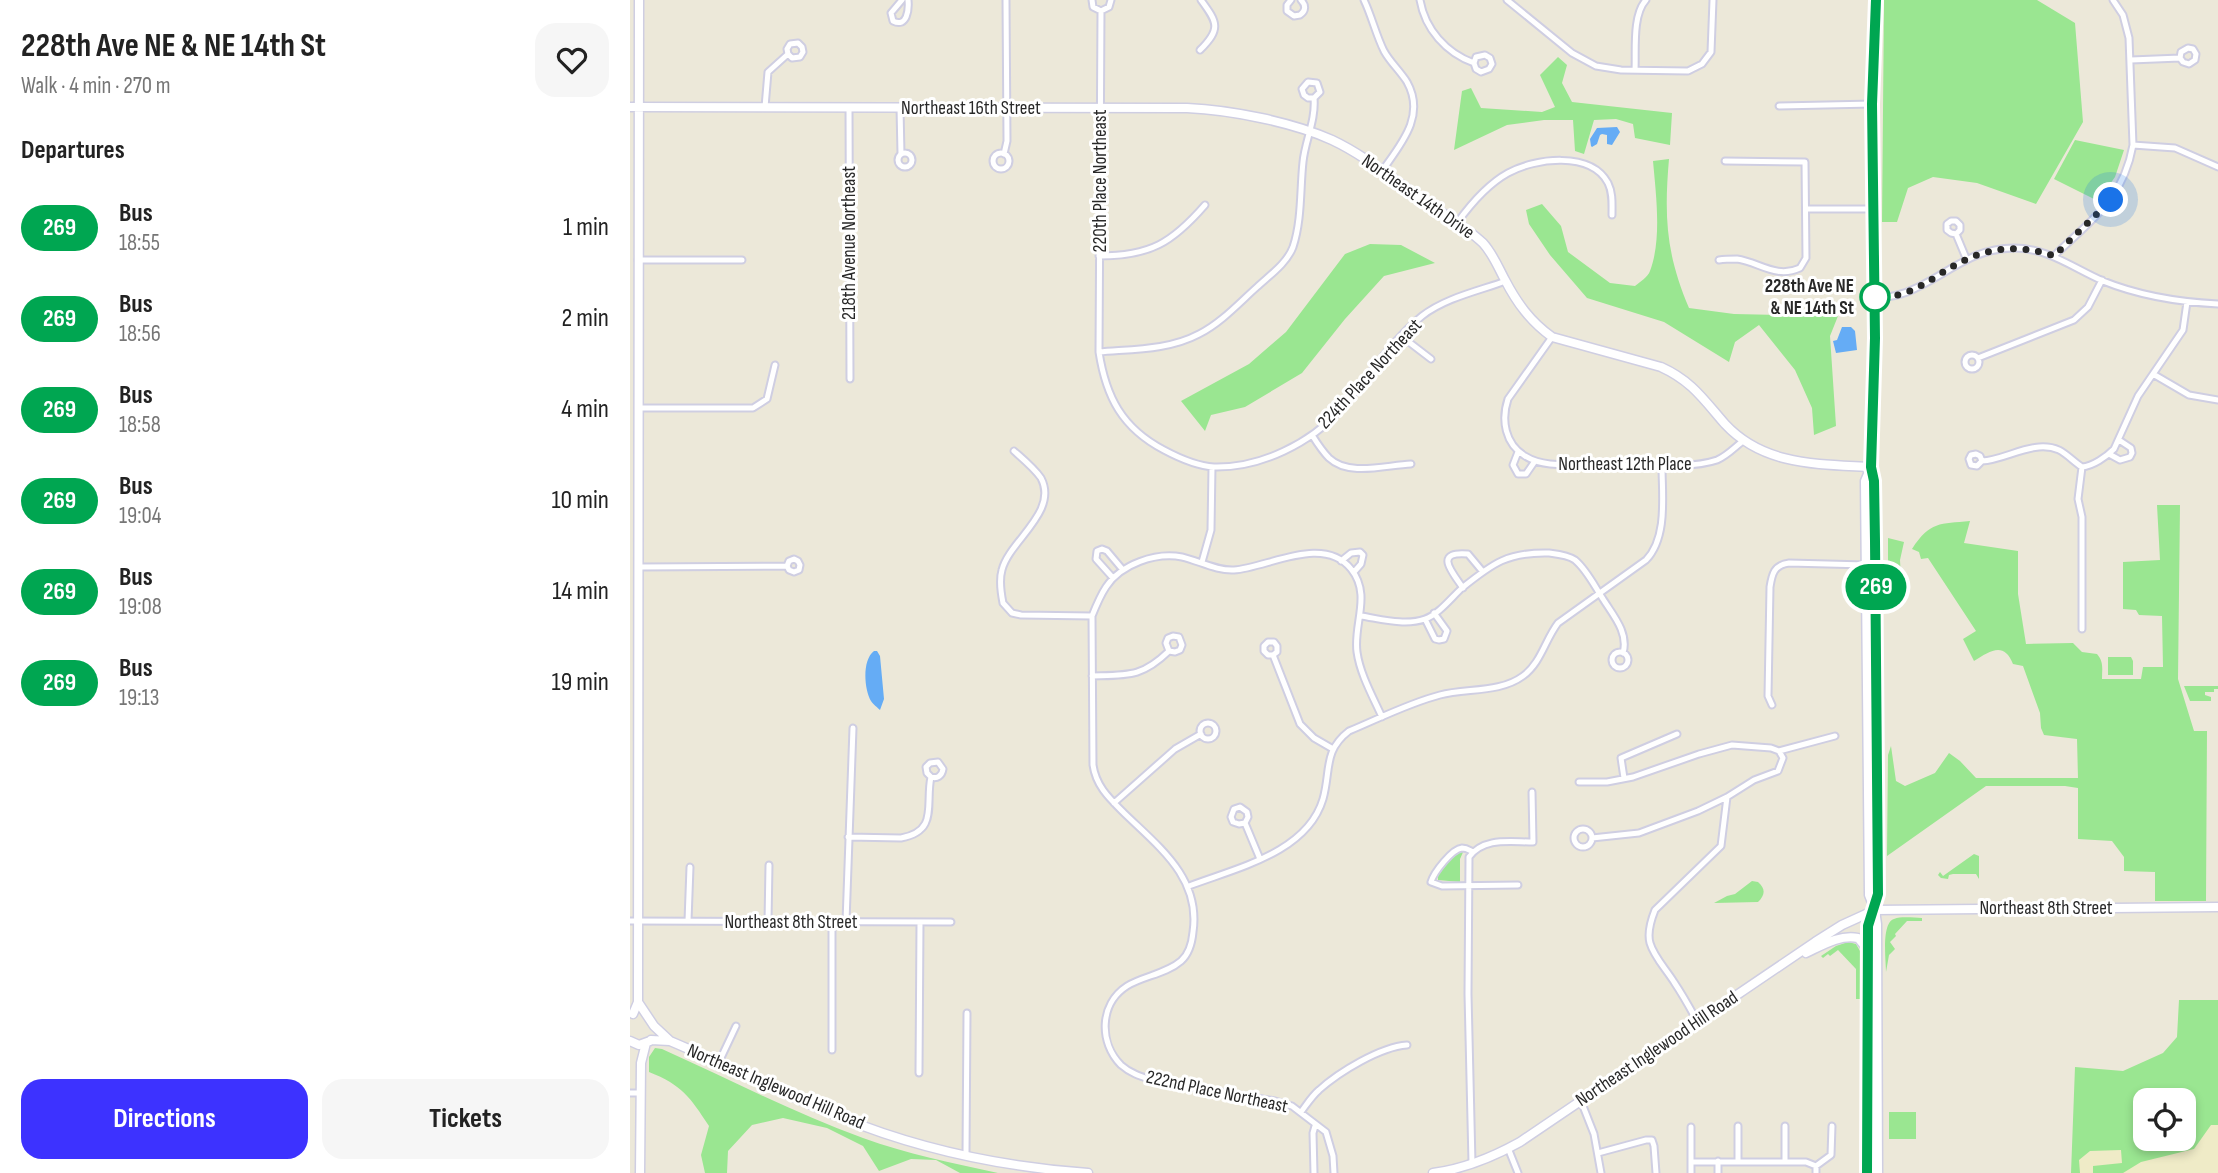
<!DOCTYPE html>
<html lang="en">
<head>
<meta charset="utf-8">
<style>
  :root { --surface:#fff; --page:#f6f6f6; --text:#222; --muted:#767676; --accent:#3d32ff }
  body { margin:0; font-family:"Sofia Sans Condensed",sans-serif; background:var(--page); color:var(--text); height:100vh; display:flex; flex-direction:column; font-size:26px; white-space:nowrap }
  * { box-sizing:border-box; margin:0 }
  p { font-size:23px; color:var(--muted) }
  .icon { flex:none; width:38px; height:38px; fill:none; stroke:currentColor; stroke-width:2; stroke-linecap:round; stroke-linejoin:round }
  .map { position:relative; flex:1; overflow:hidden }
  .panel { display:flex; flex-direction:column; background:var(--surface); width:630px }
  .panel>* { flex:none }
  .badge { padding:0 14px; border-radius:23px; font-size:24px; line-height:46px }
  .fabs { position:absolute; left:1503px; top:1088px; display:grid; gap:14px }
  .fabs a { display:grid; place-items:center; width:63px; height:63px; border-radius:14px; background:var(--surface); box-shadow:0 4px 10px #0003; font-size:35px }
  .you { position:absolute; width:35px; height:35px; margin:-18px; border:5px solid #fff; border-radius:50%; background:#1a73e8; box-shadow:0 0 0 10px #1a73e833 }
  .map>.badge { position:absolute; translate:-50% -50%; box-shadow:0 0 0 4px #fff }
  h2 { padding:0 21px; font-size:26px; line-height:63px }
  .round { display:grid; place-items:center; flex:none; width:74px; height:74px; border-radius:21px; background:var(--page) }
  .head { display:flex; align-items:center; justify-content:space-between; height:119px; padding:0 21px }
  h1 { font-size:33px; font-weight:700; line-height:52px }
  .action { display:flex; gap:14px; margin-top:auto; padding:14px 21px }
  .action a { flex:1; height:80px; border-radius:21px; background:var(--accent); color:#fff; font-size:28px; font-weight:700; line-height:80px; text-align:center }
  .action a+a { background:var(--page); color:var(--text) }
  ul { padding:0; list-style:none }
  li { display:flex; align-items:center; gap:21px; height:91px; padding:0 21px }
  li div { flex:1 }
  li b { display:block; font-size:26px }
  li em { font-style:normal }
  li .badge { min-width:77px; font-weight:700; text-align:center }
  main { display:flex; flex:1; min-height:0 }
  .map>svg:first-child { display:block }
  .education { fill:#efebc7 }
  .green { fill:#9ae691; fill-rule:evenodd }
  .water { fill:#65acf5 }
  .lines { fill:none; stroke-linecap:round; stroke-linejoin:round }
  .street-casing { stroke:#cfcee2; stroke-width:9 }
  .secondary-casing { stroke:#cfcee2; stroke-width:11 }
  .street { stroke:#fff; stroke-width:5 }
  .secondary { stroke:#fff; stroke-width:8 }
  .line-casing { stroke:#fff; stroke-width:16 }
  .line { stroke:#00a651; stroke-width:10 }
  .walk { stroke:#282828; stroke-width:7; stroke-dasharray:0 12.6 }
  .stop-dot { fill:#fff; stroke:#00a651; stroke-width:3.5 }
  .labels { text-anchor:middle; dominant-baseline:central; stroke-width:6; stroke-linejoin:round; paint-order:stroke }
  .street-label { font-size:19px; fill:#282828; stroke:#fff }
  .stop-label { font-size:19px; font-weight:bold; fill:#282828; stroke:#fff; text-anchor:end }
</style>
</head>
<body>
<main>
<section class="panel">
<div class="head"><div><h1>228th Ave NE &amp; NE 14th St</h1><p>Walk · 4 min · 270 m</p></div><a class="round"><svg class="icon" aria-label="heart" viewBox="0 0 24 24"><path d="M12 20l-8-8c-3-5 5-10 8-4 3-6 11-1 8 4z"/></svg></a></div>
<h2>Departures</h2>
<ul>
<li><span class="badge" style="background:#00a651;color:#fff">269</span><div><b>Bus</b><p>18:55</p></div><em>1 min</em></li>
<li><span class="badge" style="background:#00a651;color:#fff">269</span><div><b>Bus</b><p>18:56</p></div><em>2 min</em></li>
<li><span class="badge" style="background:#00a651;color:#fff">269</span><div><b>Bus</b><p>18:58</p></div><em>4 min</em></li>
<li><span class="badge" style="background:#00a651;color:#fff">269</span><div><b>Bus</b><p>19:04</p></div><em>10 min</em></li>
<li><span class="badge" style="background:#00a651;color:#fff">269</span><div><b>Bus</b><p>19:08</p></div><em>14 min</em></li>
<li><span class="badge" style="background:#00a651;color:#fff">269</span><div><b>Bus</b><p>19:13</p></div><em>19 min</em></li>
</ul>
<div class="action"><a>Directions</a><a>Tickets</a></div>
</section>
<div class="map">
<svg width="1588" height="1173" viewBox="0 0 1588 1173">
  <rect width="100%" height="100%" fill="#ece8d9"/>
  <path class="education" d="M1588 1117V1173H1446L1445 1121 1516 1139H1554Z"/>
  <path class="green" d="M1254 0H1407L1445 23 1453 122 1406 204 1347 183 1303 177 1278 188 1267 222H1252Z
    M928 57 937 65 932 83 942 102 1042 113 1040 145 1005 138 1003 124 986 119 964 120 954 154 945 151 943 120H914L877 125 824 150 832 91 841 88 851 108 912 112 925 107 910 75Z
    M1445 140 1494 150 1485 177 1468 201 1424 179Z
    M1039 159C1034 217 1036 254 1059 308L1104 314 1208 316 1200 336 1206 426 1184 435 1182 408 1165 370 1129 325 1105 342 1099 362 1034 322 957 298 920 255 899 224 896 210 912 204 931 226 938 252 980 283 1005 286C1010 282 1018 277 1020 271 1032 239 1026 195 1023 161Z
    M740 244 771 245 805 263 754 276 715 319 672 373 615 407 581 415 575 431 551 401 619 364 656 332 715 254Z
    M1527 505H1550L1548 679 1564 731H1577L1576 901H1525V872L1494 871V857L1482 841 1448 839V788L1435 786H1356L1257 856 1258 755 1261 746 1266 781 1275 786 1305 773 1319 753 1330 761 1346 778H1448L1447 739 1414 735 1411 728 1410 713 1393 666 1383 664C1374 641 1360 651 1344 661L1333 639 1346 631 1298 558 1291 559 1289 552 1282 549C1300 521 1310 524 1340 521L1334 543 1388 551V594L1396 644 1443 643 1452 652 1467 654C1474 662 1472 669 1472 679H1511L1513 667H1533L1532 616 1509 615 1506 610 1493 609V562L1530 560Z
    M1258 538 1274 542 1270 560 1271 578 1258 581Z
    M1478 657H1501L1503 661V675H1478Z
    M1554 686H1588V689H1584V692H1575V695L1581 697V701H1560Z
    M834 850 830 859V882L808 880V872L828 852Z
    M1344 854 1349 856V879L1346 874H1323L1319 875 1318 879 1311 878 1308 875 1310 872 1313 876Z
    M1122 881 1128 882C1136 889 1135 895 1128 902L1084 903 1097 896 1105 894Z
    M1292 918V921H1277L1265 934 1266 936 1260 942 1265 949 1259 955 1256 972C1256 961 1251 923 1264 919 1272 916 1284 918 1292 918Z
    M1218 942 1226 944 1230 951 1231 999H1226V969L1208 950 1200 956 1198 954 1193 958 1191 956 1206 946Z
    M1549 1000H1588V1125H1581L1564 1149 1511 1162 1493 1173H1463V1166L1492 1163 1491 1150 1460 1151 1449 1160 1450 1173H1441L1445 1067 1493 1071 1533 1053 1547 1037ZM1516 1101H1554V1139H1516Z
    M25 1048 32 1049C99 1079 164 1113 233 1138 277 1154 322 1163 368 1173H330L306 1160 281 1159 249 1171 233 1146 197 1128 153 1118 122 1125 98 1151 97 1173H75L71 1155 79 1126C60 1097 52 1085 19 1072V1057Z
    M1259 1112H1286V1139H1259Z"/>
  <path class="water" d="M987 127 990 132 982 145 977 144V135L972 134 970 135 967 144 962 147 961 146 960 139 967 128Z
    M1212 327H1221L1225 331 1227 350 1206 353 1203 341 1207 340Z
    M244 651H247L250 656 254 699 250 710C248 708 243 704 241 701 234 689 232 660 244 651Z"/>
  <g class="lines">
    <defs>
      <path id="street" d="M272 0 261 13 263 21C277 28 279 10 278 0
        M462 0 463 7 471 11
        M661 0 657 5V11L664 16 670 15C676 11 676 5 671 0
        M734 0C742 17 746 35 754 51 760 62 770 71 777 82 796 116 771 144 752 171
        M790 0C795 29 816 53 844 63L846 69 851 72 859 69 862 64 860 58 855 55 846 57 844 63
        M877 0 942 53 966 66 991 70 1058 71 1072 64 1081 52 1083 0
        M471 11 469 352C476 397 492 428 534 450 549 458 566 466 584 467 631 468 681 443 711 409 738 378 760 342 792 316 815 298 848 291 876 281
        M471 11 479 7 481 0
        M570 50C591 29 588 23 571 0
        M1501 60 1550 58 1553 62 1559 64 1565 60 1566 54 1563 49 1558 48 1551 52 1550 58
        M1005 70C1006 51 1002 15 1016 0
        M1149 106 1243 104
        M135 107 138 72 158 54 157 49 160 44 168 43 172 47 173 52 170 57 162 58 158 54
        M219 107 220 379
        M270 108 271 154
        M1503 145 1545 148 1588 167
        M268 160a7 7 0 1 1 14 0a7 7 0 1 1-14 0Z
        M363 161a8 8 0 1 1 16 0a8 8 0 1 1-16 0Z
        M374 154 377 141 376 0
        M1176 209H1244
        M827 223C840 205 858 184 878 173 905 158 961 151 978 183 983 193 982 204 982 215
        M1326 234 1330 230V225L1326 221H1321L1317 224V230L1321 233 1326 234 1336 258
        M469 256C520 256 542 243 575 205
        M1424 256C1462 219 1493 200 1503 145L1499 38 1493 15 1483 0
        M8 260H112
        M1089 260C1095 259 1101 259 1107 259 1129 262 1146 279 1170 268L1176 258 1175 162 1095 161
        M1245 299C1259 297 1273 295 1286 288 1320 272 1343 248 1384 248 1418 248 1443 268 1473 281 1510 296 1548 302 1588 304
        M771 336 801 359
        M922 337 878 399C871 420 875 444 895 456 903 461 911 463 920 464 942 466 964 465 985 465 1014 465 1061 469 1087 460 1097 456 1105 447 1113 441
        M469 352C503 349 539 350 569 334 591 323 609 303 627 287 640 275 657 263 663 247 672 220 670 189 673 162 675 141 686 120 684 98L690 92 687 83 678 82 672 89 674 95 678 98H684
        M1335 362a7 7 0 1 1 14 0a7 7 0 1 1-14 0Z
        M1348 358 1444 320 1458 307 1472 280
        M1523 374 1559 395 1588 400
        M8 408H123L137 399 145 365
        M682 435C687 443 692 451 699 458 719 477 756 465 781 464
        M384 451C393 459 404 468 411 478 429 512 379 541 372 570 369 580 371 593 373 603L382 613 391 615 462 616
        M888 452 883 465 888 474H896L905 461
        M1479 454 1490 460 1500 457 1502 453 1501 448 1489 440
        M1352 461 1350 456 1346 454 1341 455 1339 459 1341 465 1347 466 1352 461C1376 460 1404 439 1429 450 1437 454 1444 462 1452 467
        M711 561 721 553 730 552 733 555 731 564 724 572
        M572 562 581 530 582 467
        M9 567 157 566 159 570 164 572 169 570 170 565 168 561 164 559 159 561 157 566
        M483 578 466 559 467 551 472 549 477 551 493 570
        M833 588C822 572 803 551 838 554L853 572
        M731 616C751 619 775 626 795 619 809 614 821 598 832 588 863 563 878 552 919 553 927 554 938 555 945 560 957 570 965 587 973 599 983 615 999 633 993 653
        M795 619 805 639 809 640 814 639 817 631 804 613
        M1452 629V517L1448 499 1452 467C1463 466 1476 457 1484 449L1508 396 1553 330 1557 302
        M982 660a8 8 0 1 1 16 0a8 8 0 1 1-16 0Z
        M643 655 647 652V646L644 642H638L634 646V651L638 655H643L670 724 684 738 703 749
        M462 676C499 675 512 677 539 651L545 652 550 650 552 645 549 637 543 636 538 638 536 643 539 651
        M1142 705 1138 696 1140 587C1142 574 1144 565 1159 563L1236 565
        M570 731a8 8 0 1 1 16 0a8 8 0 1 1-16 0Z
        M1149 751 1205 736
        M994 778 991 758 1047 734
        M949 782H977L1003 777 1069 754 1102 745 1141 748 1149 751 1153 758 1148 771 1124 780 1097 797 1091 846 1025 910C1021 920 1017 932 1020 943 1024 957 1036 969 1044 982 1052 994 1060 1008 1067 1021
        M484 803 545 749 571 734
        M615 823 609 824 603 822 601 817 604 809 610 807 617 812 618 817 615 823 630 859
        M944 838a9 9 0 1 1 18 0a9 9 0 1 1-18 0Z
        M218 837 271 838C309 831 295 804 301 777L297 773 296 767 300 763 308 762 313 769C312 776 307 779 301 777
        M962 838 1009 833 1068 811 1097 797
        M843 852C839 850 837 848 832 848 822 849 804 872 801 882L812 886 888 885
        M559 886C606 868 677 853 693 799 701 771 693 751 719 731 748 719 779 703 810 695 837 688 870 693 893 676 911 663 915 640 928 623L1016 560C1038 537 1032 495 1032 466
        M0 921 321 922
        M58 921 60 867
        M138 922 139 865
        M216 922 223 728
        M202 1050V922
        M89 1062 106 1026
        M289 1073 290 923
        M0 1093H11
        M951 1101 964 1134 971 1173
        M671 1112C677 1104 682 1096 689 1090 709 1072 750 1047 777 1045
        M1108 1126V1161
        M1155 1126V1162
        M878 1148 888 1173
        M968 1153 1016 1140H1022L1024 1146 1026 1173
        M336 1155 337 1013
        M1088 1161V1173
        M1062 1162H1176L1186 1166
        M842 1163 838 994 839 857C854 837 879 842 903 842L902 792
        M684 1173 683 1133 685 1126
        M704 1173 703 1156 696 1132 662 1106 645 1101 525 1081C513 1077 501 1074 491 1065 469 1043 469 1004 497 986 513 976 536 974 551 961 559 954 562 943 563 932 571 878 529 847 494 813 479 798 466 786 463 765L462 616C466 606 470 596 476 587 491 564 526 552 552 557 569 561 587 571 604 570 637 568 693 534 721 569 742 595 723 624 727 652 730 674 743 697 752 717
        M1061 1173V1127
        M1186 1173V1166L1201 1155 1202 1126"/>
      <path id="secondary" d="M0 107 557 108C601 110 662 122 702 140 734 155 763 179 792 199 812 213 835 226 853 243 863 254 868 267 875 280 887 303 900 321 922 337L1031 367C1062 381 1074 400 1095 424 1134 466 1188 464 1241 467
        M1241 467 1235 481 1239 895 1245 910 1247 924 1248 1173
        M1176 953C1191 946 1210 934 1228 938L1238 950
        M8 1002 24 1026 39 1040
        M3 1014 8 1002 9 0
        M21 1040 40 1041C97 1065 152 1094 210 1117 288 1149 374 1167 458 1173
        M0 1041 9 1045 20 1041
        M10 1173 11 1063 16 1043
        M803 1173C834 1169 863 1157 890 1142L1185 942 1212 925 1245 910 1588 907
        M1237 1173 1238 926 1248 894 1245 541 1244 482 1241 467 1245 338 1243 104 1246 0"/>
    </defs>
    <use href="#street" class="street-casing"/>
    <use href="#secondary" class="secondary-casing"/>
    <use href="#street" class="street"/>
    <use href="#secondary" class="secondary"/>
  </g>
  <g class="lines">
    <defs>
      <path id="line" d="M1237 1173 1238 926 1248 894 1245 541 1244 481 1241 467 1245 338 1242 104 1246 0"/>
    </defs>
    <use href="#line" class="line-casing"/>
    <use href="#line" class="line"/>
    <path class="walk" d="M1245 297V299C1256 297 1267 296 1277 292 1292 287 1306 276 1320 268 1353 248 1387 243 1424 256L1481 200"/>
  </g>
  <circle class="stop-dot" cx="1245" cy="297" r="14"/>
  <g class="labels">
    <g class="street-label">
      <text x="341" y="108">Northeast 16th Street</text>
      <text transform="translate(470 181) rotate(-90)">220th Place Northeast</text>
      <text transform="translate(788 197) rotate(35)">Northeast 14th Drive</text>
      <text transform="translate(219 243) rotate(-90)">218th Avenue Northeast</text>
      <text transform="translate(740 374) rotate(-47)">224th Place Northeast</text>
      <text x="995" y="464">Northeast 12th Place</text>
      <text x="1416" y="908">Northeast 8th Street</text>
      <text x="161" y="922">Northeast 8th Street</text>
      <text transform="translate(1027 1049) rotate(-34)">Northeast Inglewood Hill Road</text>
      <text transform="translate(146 1087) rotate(23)">Northeast Inglewood Hill Road</text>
      <text transform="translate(587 1092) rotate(12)">222nd Place Northeast</text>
    </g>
    <g class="stop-label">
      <text x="1224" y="286">228th Ave NE<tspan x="1224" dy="22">&amp; NE 14th St</tspan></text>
    </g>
  </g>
</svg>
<div class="fabs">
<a><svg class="icon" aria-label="locate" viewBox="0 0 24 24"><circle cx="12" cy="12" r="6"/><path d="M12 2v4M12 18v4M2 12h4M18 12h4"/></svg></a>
</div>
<div class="you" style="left:1481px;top:200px"></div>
<b class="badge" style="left:1246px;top:587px;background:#00a651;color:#fff">269</b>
</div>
</main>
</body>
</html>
